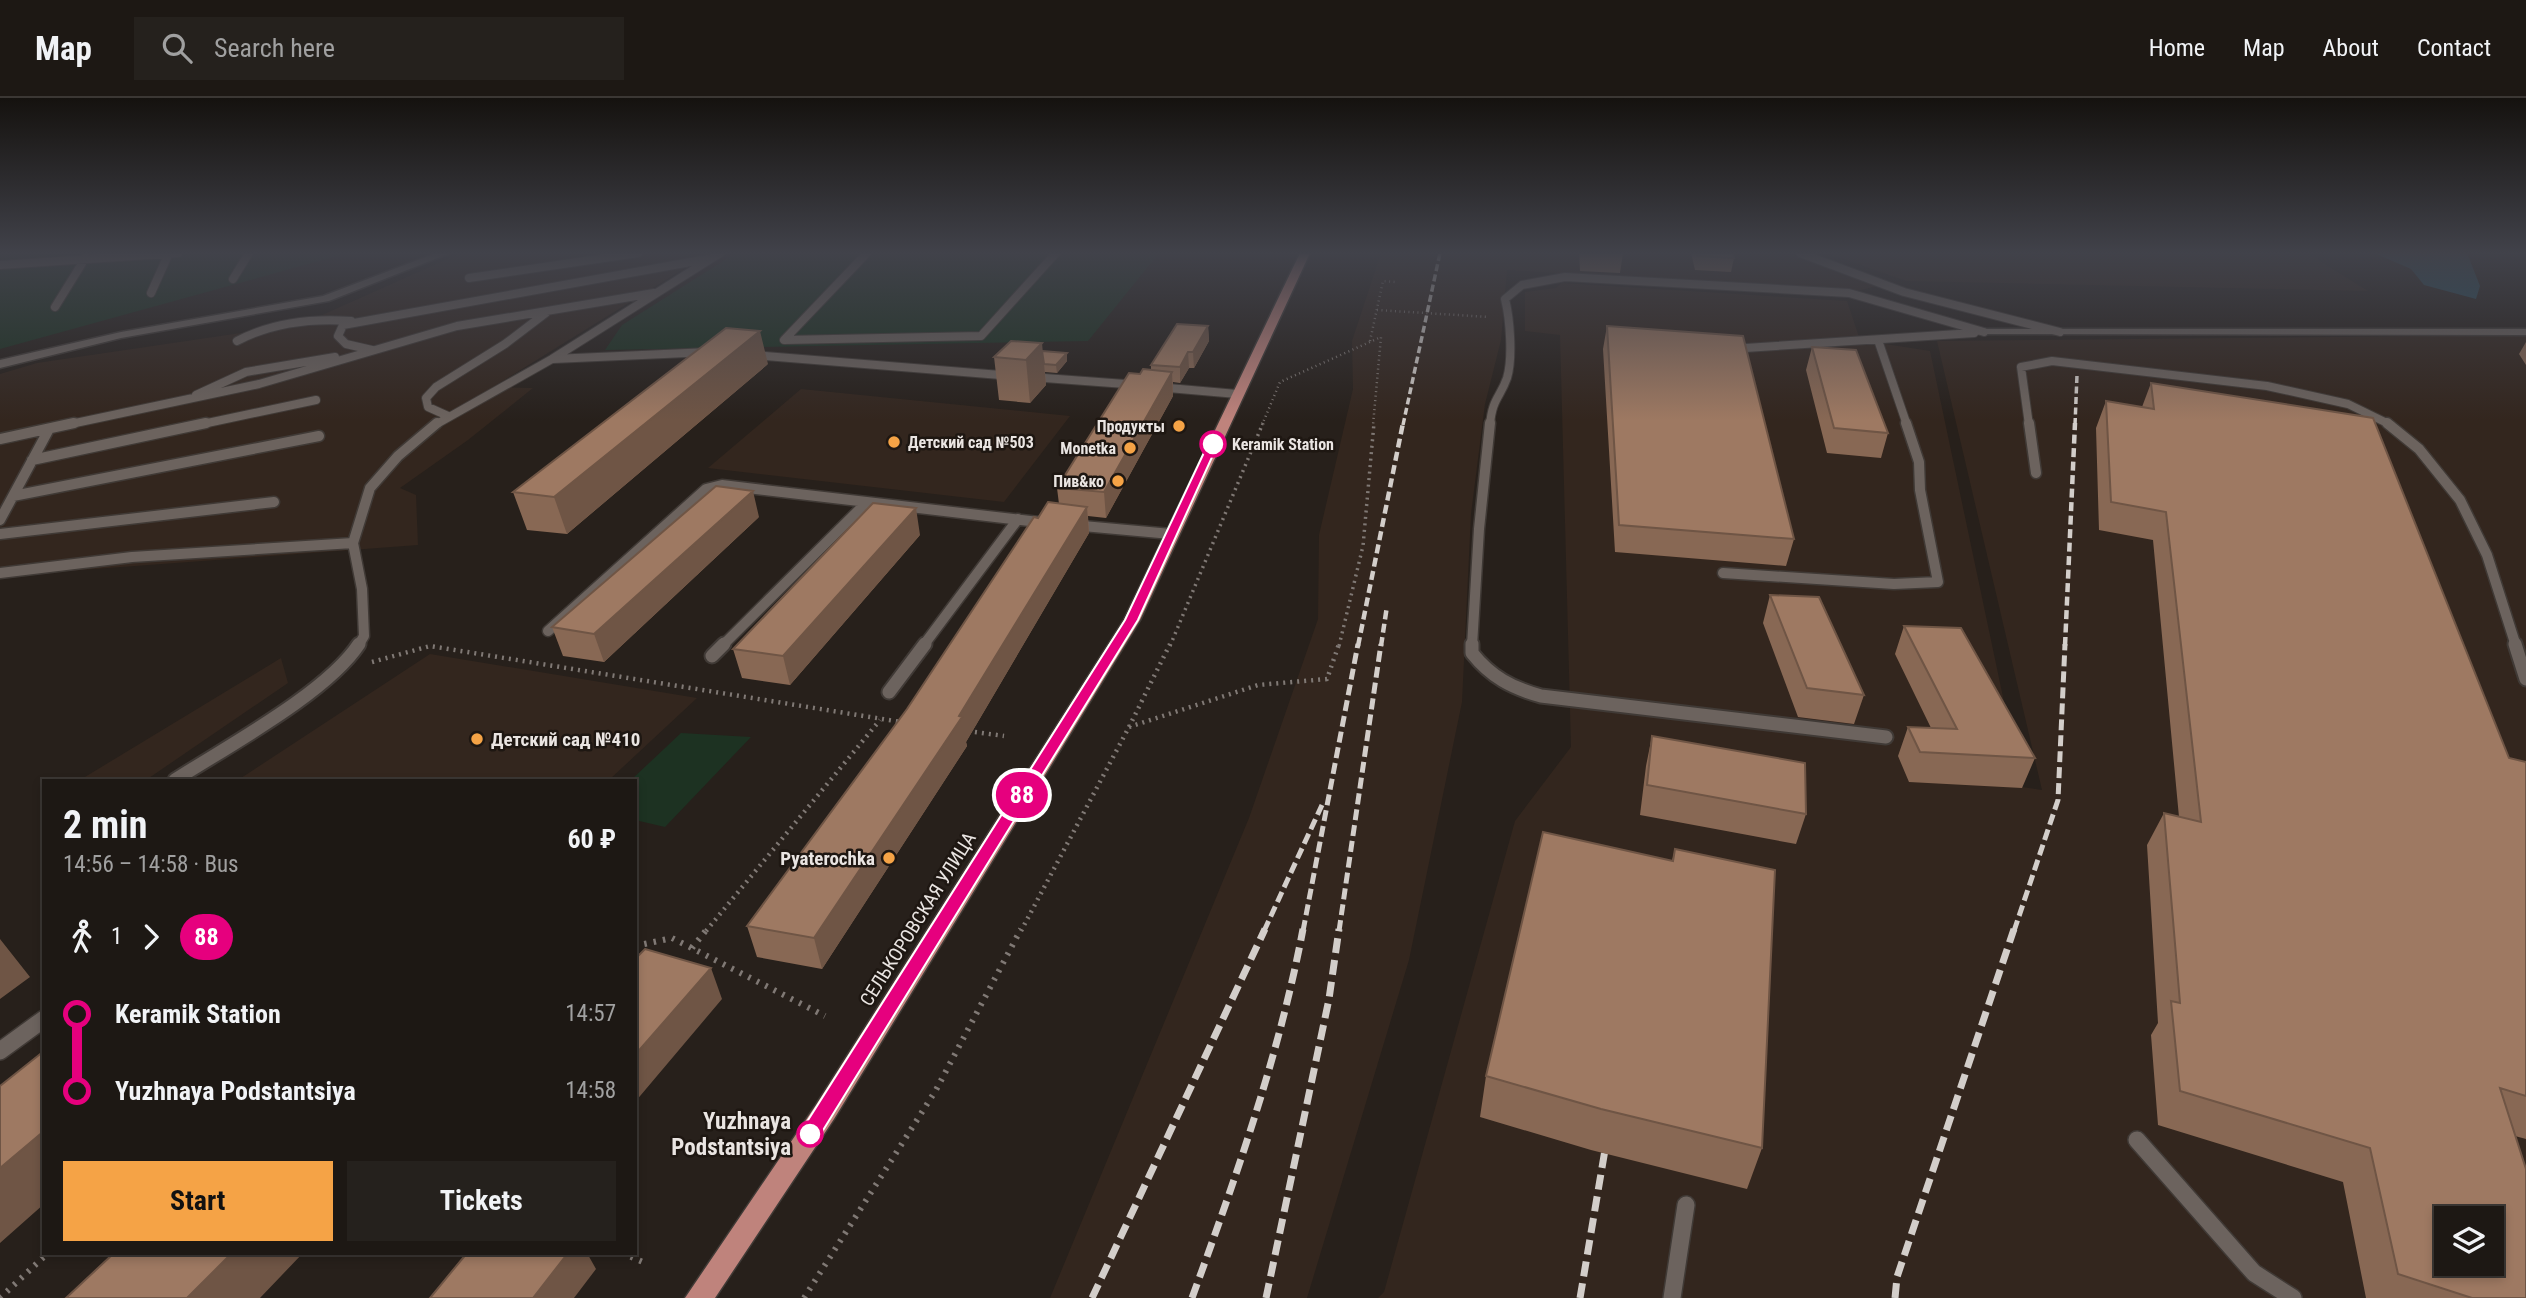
<!DOCTYPE html>
<html lang="en">
<head>
<meta charset="utf-8">
<style>
  :root { --surface:#1d1814; --page:#25211d; --text:#f1f3f6; --muted:#a0a0a0; --line:#3b3734; --accent:#f5a346 }
  body { margin:0; font-family:"Roboto Condensed",sans-serif; background:var(--page); color:var(--text); height:100vh; display:flex; flex-direction:column; font-size:26px; white-space:nowrap }
  * { box-sizing:border-box; margin:0 }
  p { font-size:23px; color:var(--muted) }
  .icon { flex:none; width:38px; height:38px; fill:none; stroke:currentColor; stroke-width:2; stroke-linecap:round; stroke-linejoin:round }
  .map { position:relative; flex:1; overflow:hidden }
  .side { position:absolute; left:42px; top:681px; width:595px; height:476px; display:flex; flex-direction:column; background:var(--surface); border-radius:0px; box-shadow:0 4px 10px #0003,0 0 0 2px var(--line) }
  .side>* { flex:none }
  .badge { padding:0 14px; border-radius:23px; font-size:24px; line-height:46px }
  .controls { position:absolute; left:2434px; top:1108px; display:grid; gap:14px }
  .controls a { display:grid; place-items:center; width:70px; height:70px; border-radius:0px; background:var(--surface); box-shadow:0 4px 10px #0003,0 0 0 2px var(--line); font-size:35px }
  .map>.badge { position:absolute; translate:-50% -50%; box-shadow:0 0 0 4px #fff }
  .legs { display:flex; align-items:center; gap:10px; height:77px; padding:0 21px; font-size:23px }
  .legs p { margin-inline-start:auto }
  .headline { display:flex; align-items:center; justify-content:space-between; height:119px; padding:0 21px }
  h1 { font-size:38px; font-weight:700; line-height:52px }
  .action { display:flex; gap:14px; margin-top:auto; padding:14px 21px }
  .action a { flex:1; height:80px; border-radius:0px; background:var(--accent); color:#111; font-size:28px; font-weight:700; line-height:80px; text-align:center }
  .action a+a { background:var(--page); color:var(--text) }
  ul { padding:0 21px; list-style:none }
  li { display:flex; align-items:center; gap:24px; height:77px; font-size:26px }
  li i { display:grid; place-items:center; width:10px; height:100%; margin:0 9px; background:currentColor }
  li i::after { content:''; width:18px; height:18px; margin:-9px; border:5px solid; border-radius:50%; background:var(--surface) }
  li p { margin-inline-start:auto }
  li:first-child i { background:linear-gradient(#0000 50%,currentColor 0) }
  li:last-child i { background:linear-gradient(currentColor 50%,#0000 0) }
  header { display:flex; align-items:center; gap:42px; box-sizing:border-box; height:98px; padding:0 35px; background:var(--surface); border-bottom:2px solid var(--line) }
  header strong { font-size:33px }
  nav { display:flex; gap:38px; margin-inline-start:auto; font-size:24px }
  .search { width:490px; height:63px; background:var(--page); display:flex; align-items:center; gap:18px; box-sizing:border-box; padding:0 24px; border-radius:0px; color:var(--muted); font-size:26px }
  .map>svg:first-child { display:block }
  .built { fill:#33261e; fill-rule:evenodd }
  .green { fill:#1d3222 }
  .water { fill:#255264 }
  .lines { fill:none; stroke-linecap:round; stroke-linejoin:round }
  .service-far3-casing { stroke:#403a36; stroke-width:10 }
  .service-far2-casing { stroke:#403a36; stroke-width:13 }
  .service-far1-casing { stroke:#403a36; stroke-width:17 }
  .service-casing { stroke:#403a36; stroke-width:20 }
  .minor-casing { stroke:#403a36; stroke-width:3 }
  .primary-casing { stroke:#403a36; stroke-width:3 }
  .path-far3 { stroke:#807975; stroke-width:2.5; stroke-dasharray:1 3.5; stroke-linecap:butt }
  .path-far2 { stroke:#807975; stroke-width:3.5; stroke-dasharray:2 4.5; stroke-linecap:butt }
  .path-far1 { stroke:#807975; stroke-width:4.5; stroke-dasharray:2 5; stroke-linecap:butt }
  .path { stroke:#807975; stroke-width:6; stroke-dasharray:2.5 7; stroke-linecap:butt }
  .service-far3 { stroke:#6c635e; stroke-width:8 }
  .service-far2 { stroke:#6c635e; stroke-width:10 }
  .service-far1 { stroke:#6c635e; stroke-width:13 }
  .service { stroke:#6c635e; stroke-width:17 }
  .minor { fill:#6c635e; fill-rule:evenodd }
  .primary { fill:#bf837c; fill-rule:evenodd }
  .rail-far3 { stroke:#d3ceca; stroke-width:3.5; stroke-dasharray:7 3.5; stroke-linecap:butt }
  .rail-far2 { stroke:#d3ceca; stroke-width:4.5; stroke-dasharray:9 4.5; stroke-linecap:butt }
  .rail-far1 { stroke:#d3ceca; stroke-width:5; stroke-dasharray:11 5; stroke-linecap:butt }
  .rail { stroke:#d3ceca; stroke-width:7; stroke-dasharray:15 7; stroke-linecap:butt }
  .path-bridge { stroke:#807975; stroke-width:2.5; stroke-dasharray:1 3.5; stroke-linecap:butt }
  .wall { fill:#886854 }
  .shaded-wall { fill:#6f5545 }
  .building { fill:#9e7962; stroke:#6f5545; stroke-width:2; fill-rule:evenodd }
  .line-1 { fill:#e6007e; stroke:#fff; stroke-width:2 }
  .poi-dot { fill:#f5a346; stroke:#1e1712; stroke-width:2.5 }
  .stop-1-dot { fill:#fff; stroke:#e6007e; stroke-width:3.5 }
  .labels { text-anchor:middle; dominant-baseline:central; stroke-width:5; stroke-linejoin:round; paint-order:stroke }
  .far-poi-label { font-size:16px; font-weight:bold; fill:#eae5e2; stroke:#1e1712; text-anchor:end }
  .far-stop-label { font-size:16px; font-weight:bold; fill:#eae5e2; stroke:#1e1712; text-anchor:start }
  .poi-label { font-size:19px; font-weight:bold; fill:#eae5e2; stroke:#1e1712; text-anchor:start }
  .street-label { font-size:19px; fill:#eae5e2; stroke:#1e1712 }
  .near-stop-label { font-size:23px; font-weight:bold; fill:#eae5e2; stroke:#1e1712; text-anchor:end }
</style>
</head>
<body>
<header>
<strong>Map</strong>
<div class="search"><svg class="icon" aria-label="search" viewBox="0 0 24 24"><circle cx="10" cy="10" r="6"/><path d="M15 15l6 6"/></svg>Search here</div>
<nav><a>Home</a><a>Map</a><a>About</a><a>Contact</a></nav>
</header>
<div class="map">
<svg width="2526" height="1200" viewBox="0 0 2526 1200">
  <rect width="100%" height="100%" fill="#27201b"/>
  <path class="built" d="M461 155H709L493 289 533 290 468 342 400 390 416 397 418 447 0 478V276L37 265 302 226Z
    M1381 155H1787L1877 188 1857 193 1507 172 1501 242 1485 306 1471 416 1462 604 1409 862 1307 1200H1050L1249 720 1318 521 1319 437 1353 291 1352 243Z
    M1827 155H2307L2368 193 1906 183Z
    M1561 185 1847 203 1860 242 1930 253 2022 689 2042 692 1937 243 2526 237V1200H1378L1384 1194 1515 723 1571 649 1560 237 1525 233V194L1556 190ZM2446 1120H2492V1166H2446Z
    M801 291 1070 318 1004 404 708 370Z
    M430 556 697 600 609 682H238Z
    M281 560 288 585 146 682H80Z"/>
  <path class="green" d="M0 155H348L0 251Z
    M736 155H1159L1088 243 605 252 622 227Z
    M681 635 751 639 665 729 635 722V682H631Z"/>
  <path class="water" d="M2374 155H2467L2480 188 2476 201 2424 187 2411 171Z"/>
  <g class="lines">
    <defs>
      <path id="service-far3" d="M867 155 784 242 981 238 1056 155
        M1800 155 1904 194 2060 234
        M0 167 178 155
        M469 180 638 155
        M233 181 249 155
        M151 195 169 155
        M55 209 86 159
        M1878 242 1907 327
        M237 243C273 224 311 220 351 223
        M1730 251 1974 235
        M372 252 346 246 338 238 343 227 707 161
        M752 257 1013 278
        M553 261 709 254
        M1031 279 1139 287
        M1157 289 1237 296
        M196 297 246 274 335 259
        M448 318 428 309 426 300 436 289 505 246 547 214
        M66 327 259 286 457 228 654 195
        M198 327 316 302
        M435 327 552 261 720 155
        M1490 327C1492 301 1500 300 1507 280 1513 260 1510 221 1505 201L1522 187 1565 179 1849 195 1984 234
        M2029 327 2021 269 2052 263 2267 288 2348 306 2391 327"/>
      <path id="service-far2" d="M2029 325 2036 375
        M2387 325 2419 351 2460 402 2487 457 2516 548
        M0 341 74 325
        M32 362 206 325
        M13 398 319 338
        M0 422 48 333
        M1072 427 1171 436
        M0 436 274 404
        M0 475 132 459 353 445
        M1723 475 1894 486 1938 484 1920 392 1919 364 1906 325
        M548 533 706 391 722 387 1047 425
        M358 548 364 538 362 491 353 445 370 390 398 358 437 325
        M722 548 867 404
        M923 548 1018 421
        M1472 548 1479 431 1490 325"/>
      <path id="service-far1" d="M1472 546V555C1491 579 1512 590 1541 598L1886 639
        M2515 546 2526 581
        M712 558 724 546
        M889 594 925 546
        M175 682C226 649 327 595 359 546"/>
      <path id="service" d="M0 953 44 921
        M2137 1042 2254 1175 2293 1200
        M1672 1200 1686 1107"/>
      <path id="minor" d="M436 155H450L329 203 121 240 0 270V262L121 234 323 198Z
        M1984 231H2526V237L1980 236V232Z"/>
      <path id="primary" d="M1300 155H1310L1140 522 834 1021 715 1200H685L816 1007 1124 522Z"/>
    </defs>
    <use href="#service-far3" class="service-far3-casing"/>
    <use href="#service-far2" class="service-far2-casing"/>
    <use href="#service-far1" class="service-far1-casing"/>
    <use href="#service" class="service-casing"/>
    <use href="#minor" class="minor-casing"/>
    <use href="#primary" class="primary-casing"/>
    <path class="path-far3" d="M1370 243 1383 183 1396 184
      M1262 327 1280 284 1381 239 1373 327"/>
    <path class="path-far2" d="M1170 548 1263 325
      M1339 548 1363 448 1374 325"/>
    <path class="path-far1" d="M372 564 430 548 901 624
      M1129 629 1170 546
      M1129 629 1258 587 1327 581 1339 546
      M968 633 1004 638
      M706 833 880 622
      M1021 833 1129 629"/>
    <path class="path" d="M635 848 672 840 825 918
      M692 850 707 831
      M622 1155 645 1165
      M0 1200 48 1155
      M804 1200 936 992 1021 831"/>
    <use href="#service-far3" class="service-far3"/>
    <use href="#service-far2" class="service-far2"/>
    <use href="#service-far1" class="service-far1"/>
    <use href="#service" class="service"/>
    <use href="#minor" class="minor"/>
    <use href="#primary" class="primary"/>
    <path class="rail-far3" d="M1403 327 1440 155
      M2075 327 2077 277"/>
    <path class="rail-far2" d="M1358 548 1403 325
      M1381 548 1387 508
      M2065 548 2075 325"/>
    <path class="rail-far1" d="M1264 833 1322 707
      M1303 833 1358 546
      M1339 833 1381 546
      M2014 833 2058 702 2065 546"/>
    <path class="rail" d="M1092 1200 1265 831
      M1192 1200C1236 1079 1279 958 1303 831
      M1266 1200 1329 901 1339 831
      M1580 1200 1608 1034
      M1895 1200 1897 1179 2014 831"/>
    <path class="path-bridge" d="M1377 212 1489 219"/>
  </g>
  <path class="wall" d="M1579 155H1623L1620 175 1580 173Z
    M1691 155H1733L1734 160 1731 174 1695 172Z
    M1208 228 1209 243 1194 270H1189L1180 285 1173 284V298L1106 420 1088 418 1089 435 966 644 967 648 822 871 757 859 747 828 907 611 1038 420 1059 406 1057 390 1140 276 1151 272V267Z
    M1607 228 1794 441 1786 468 1615 454 1603 251Z
    M2526 244V267L2519 256Z
    M1812 249 1888 335 1881 360 1827 355 1806 272Z
    M1042 253 1067 263 1057 275 1045 274 1046 287 1030 305 999 302 994 259Z
    M768 266 567 436 527 432 513 394Z
    M2151 285 2509 660 2526 664V1041L2515 1038 2526 1200H2366L2343 1084 2158 1027 2151 937 2158 925 2147 747 2164 715 2179 719 2153 442 2099 432 2096 330 2106 303 2142 309Z
    M759 419 604 564 563 558 552 529Z
    M920 437 790 587 742 580 733 551Z
    M1770 497 1864 597 1854 626 1798 619 1763 525Z
    M1904 528 2035 660 2022 690 1909 684 1898 658 1908 629 1931 630 1895 556Z
    M1652 638 1806 716 1796 746 1640 717 1646 668Z
    M1675 751 1762 1050 1747 1091 1591 1052 1480 1019 1486 978 1672 763Z"/>
  <path class="shaded-wall" d="M1208 228 1209 243 1194 270 1193 254Z
    M760 233 768 266 567 436 554 399Z
    M1042 245 1046 287 1030 305 1026 262Z
    M1188 254 1189 270 1180 285V269Z
    M1067 255V263L1057 275 1056 267Z
    M1172 274 1173 298 1106 420 1104 394Z
    M753 393 759 419 604 564 594 536Z
    M1087 409 1089 435 966 644 967 648 822 871 814 840 959 618Z
    M916 410 920 437 790 587 783 558Z
    M0 841 30 879 0 901Z
    M711 870 722 901 635 1004V957Z
    M44 1033V1106L0 1145V1070Z
    M232 1155H303L260 1200H187Z
    M568 1155H587L596 1171 574 1200H533Z"/>
  <path class="building" d="M1697 155H1733L1734 160 1697 158Z
    M1177 226 1208 228 1193 254H1188L1180 269 1151 267Z
    M1607 228 1743 238 1794 441 1619 427Z
    M726 230 760 233 554 399 513 394Z
    M1011 243 1042 245 1026 262 994 259Z
    M1812 249 1856 252 1888 335 1834 330Z
    M1042 253 1067 255 1056 267 1044 266Z
    M1143 271 1172 274 1104 394 1057 390 1129 275 1140 276Z
    M2151 285 2373 320 2509 660 2526 664V998L2500 990 2526 1071V1200H2472L2398 1176 2370 1050 2180 993 2171 903 2180 905 2164 715 2201 724 2166 414 2111 404 2106 303 2154 311ZM2446 1120H2492V1166H2446Z
    M716 388 753 393 594 536 552 529Z
    M1048 404 1087 409 959 618 962 619 814 840 747 828 907 611 1034 419 1038 420Z
    M873 405 916 410 783 558 733 551Z
    M1770 497 1819 499 1864 597 1807 590Z
    M1904 528 1961 530 2035 660 1920 654 1908 629 1957 631Z
    M1652 638 1805 665 1806 716 1647 687Z
    M247 680 259 682H243Z
    M1543 734 1673 763 1675 751 1775 772 1762 1050 1601 1011 1486 978Z
    M645 851 711 870 635 957V861Z
    M44 953V1033L0 1070V988Z
    M114 1155H232L187 1200H66Z
    M467 1155H568L533 1200H430Z"/>
  <linearGradient id="sky" x2="0" y2="1"><stop stop-color="#15120f"/><stop offset="0.48" stop-color="#41424a"/><stop offset="1" stop-color="#41424a" stop-opacity="0"/></linearGradient>
  <rect width="2526" height="323" fill="url(#sky)"/>
  <path class="line-1" d="M1209 344 1218 346 1138 522 817 1042H803L800 1036 803 1030 1125 522Z"/>
  <g class="poi-dot">
    <circle cx="1179" cy="328" r="7"/>
    <circle cx="894" cy="344" r="7"/>
    <circle cx="1130" cy="350" r="7"/>
    <circle cx="1118" cy="383" r="7"/>
    <circle cx="477" cy="641" r="7"/>
    <circle cx="889" cy="760" r="7"/>
  </g>
  <g class="stop-1-dot">
    <circle cx="1213" cy="346" r="12"/>
    <circle cx="810" cy="1036" r="12"/>
  </g>
  <g class="labels">
    <g class="far-poi-label">
      <text x="1165" y="328">Продукты</text>
      <text x="908" y="344" text-anchor="start">Детский сад №503</text>
      <text x="1116" y="350">Monetka</text>
      <text x="1104" y="383">Пив&amp;ко</text>
    </g>
    <g class="far-stop-label">
      <text x="1232" y="346">Keramik Station</text>
    </g>
    <g class="poi-label">
      <text x="491" y="641">Детский сад №410</text>
      <text x="875" y="760" text-anchor="end">Pyaterochka</text>
    </g>
    <g class="street-label">
      <text transform="translate(918 821) rotate(-58)">СЕЛЬКОРОВСКАЯ УЛИЦА</text>
    </g>
    <g class="near-stop-label">
      <text x="791" y="1023">Yuzhnaya<tspan x="791" dy="26">Podstantsiya</tspan></text>
    </g>
  </g>
</svg>
<div class="controls">
<a><svg class="icon" aria-label="layers" viewBox="0 0 24 24"><path d="M12 4l9 5-9 5-9-5zM3 14l9 5 9-5"/></svg></a>
</div>
<b class="badge" style="left:1022px;top:697px;background:#e6007e;color:#fff">88</b>
<section class="side">
<div class="headline"><div><h1>2 min</h1><p>14:56 – 14:58 · Bus</p></div><b>60 ₽</b></div>
<div class="legs"><svg class="icon" aria-label="walk" viewBox="0 0 24 24"><circle cx="13" cy="4" r="2"/><path d="M13 8l-2 6 4 7M11 14l-3 7M7 12l3-4h3l4 4"/></svg>1<svg class="icon" aria-label="forward" viewBox="0 0 24 24"><path d="M9 5l7 7-7 7"/></svg><b class="badge" style="background:#e6007e;color:#fff">88</b></div>
<ul>
<li><i style="color:#e6007e"></i><b>Keramik Station</b><p>14:57</p></li>
<li><i style="color:#e6007e"></i><b>Yuzhnaya Podstantsiya</b><p>14:58</p></li>
</ul>
<div class="action"><a>Start</a><a>Tickets</a></div>
</section>
</div>
</body>
</html>
